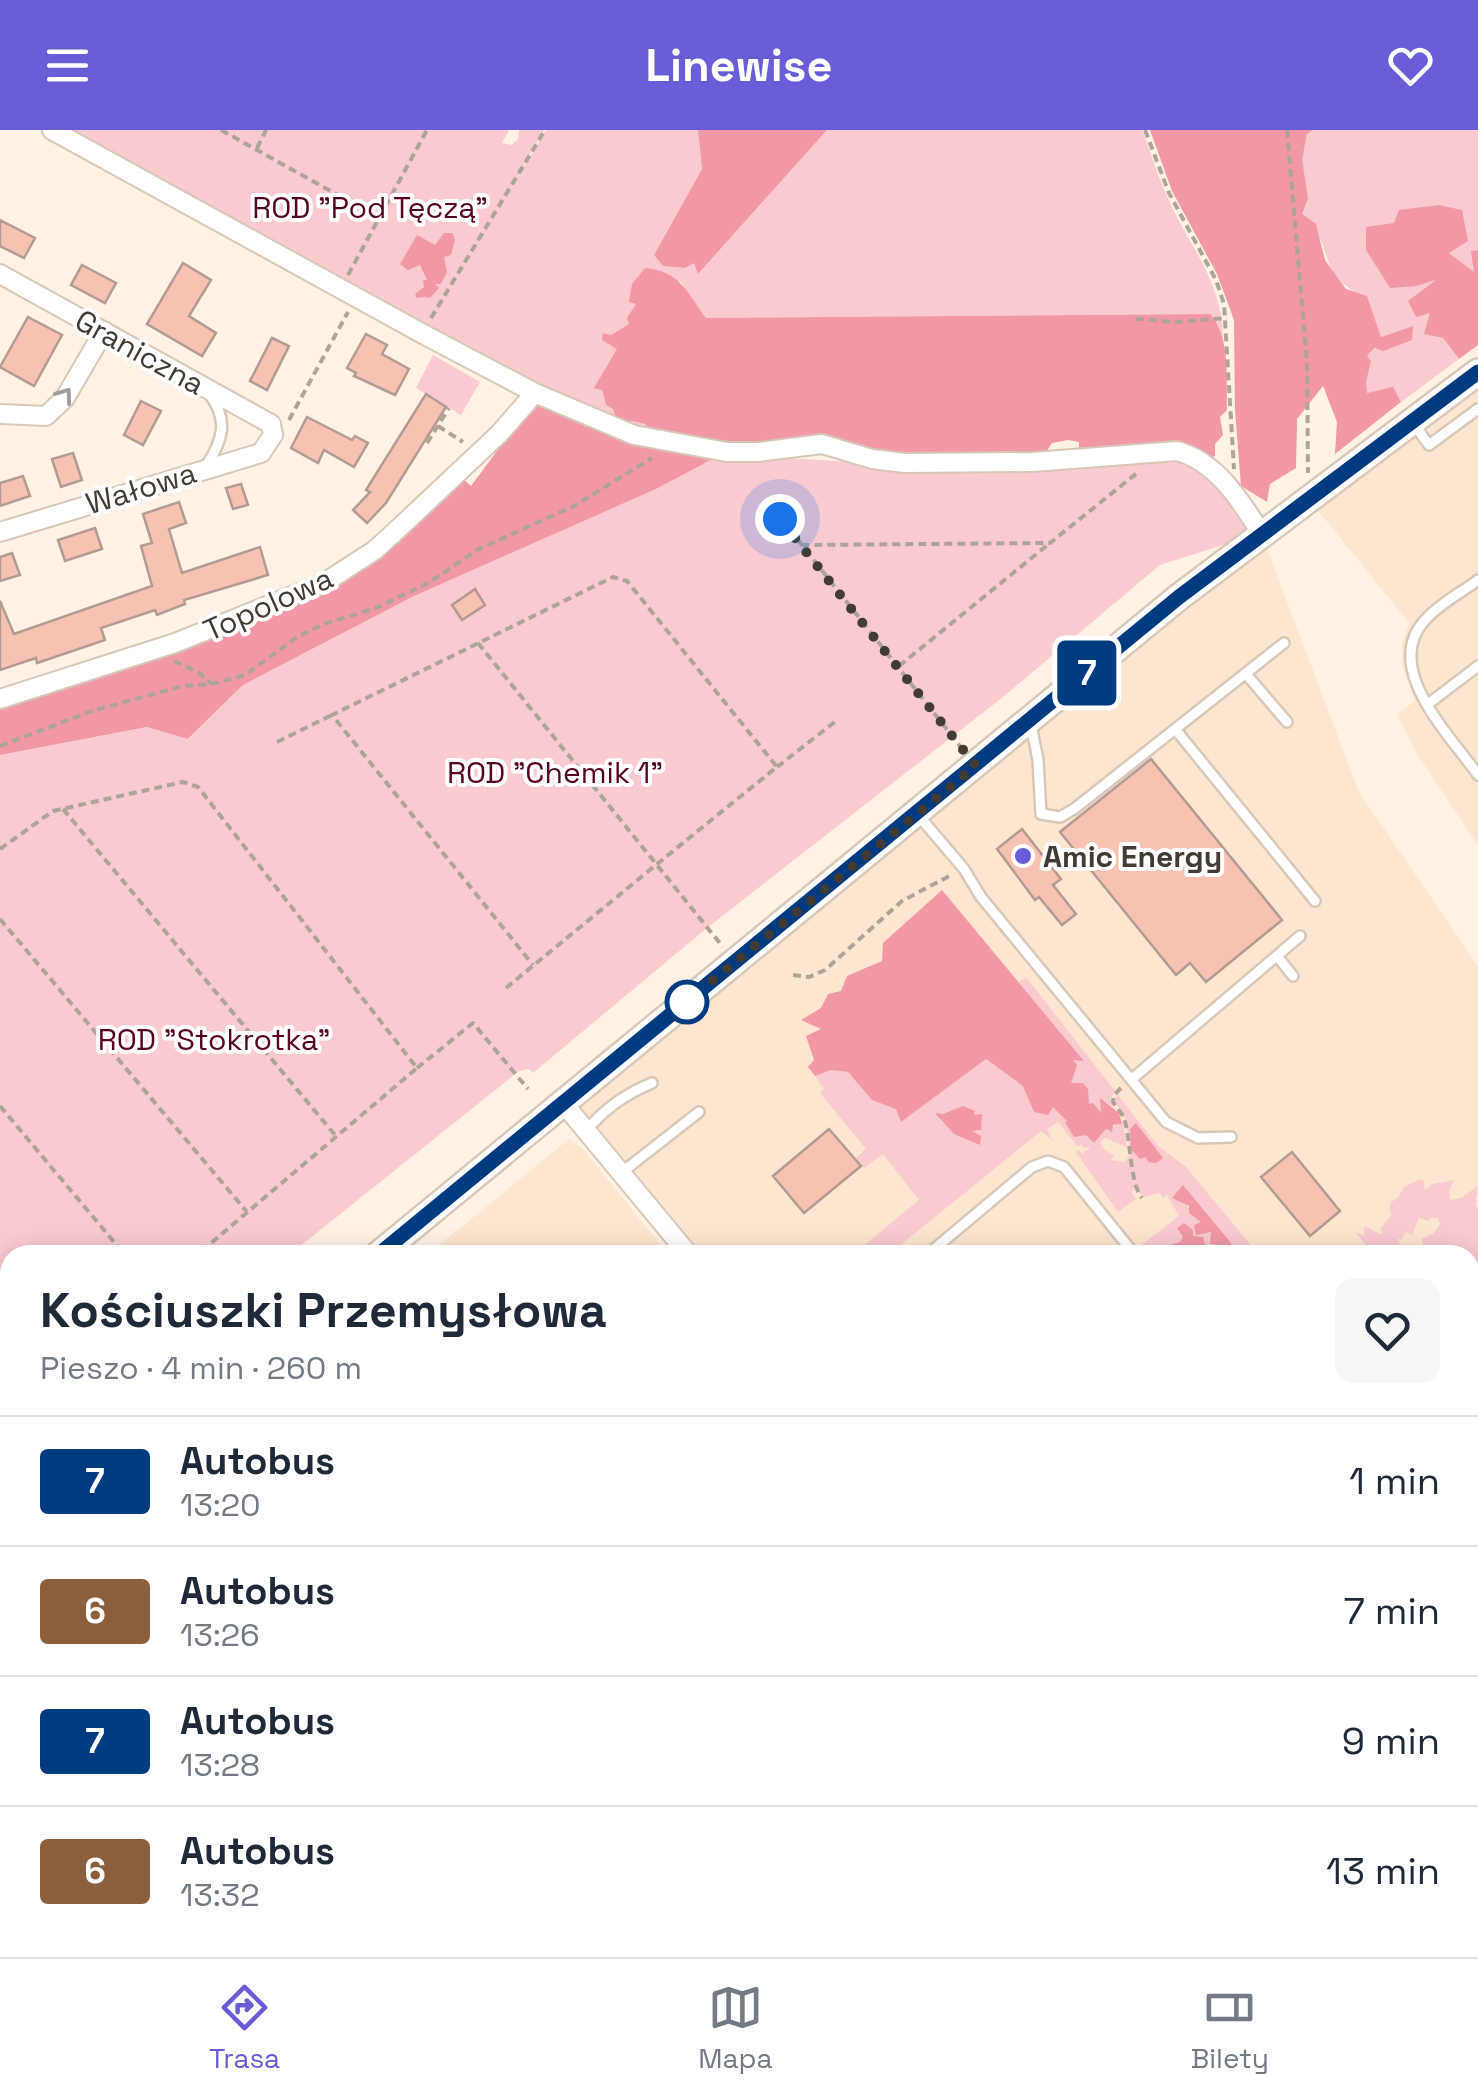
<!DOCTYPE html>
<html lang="pl">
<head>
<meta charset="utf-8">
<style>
  :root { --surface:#fff; --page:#f6f6f7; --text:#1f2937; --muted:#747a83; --line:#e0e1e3; --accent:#695dd7 }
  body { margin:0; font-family:"Space Grotesk",sans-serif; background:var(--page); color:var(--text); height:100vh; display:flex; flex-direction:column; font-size:38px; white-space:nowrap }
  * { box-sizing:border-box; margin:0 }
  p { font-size:32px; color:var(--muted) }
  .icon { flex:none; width:55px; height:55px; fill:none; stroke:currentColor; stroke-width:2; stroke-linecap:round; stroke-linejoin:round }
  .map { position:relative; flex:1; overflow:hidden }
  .drawer { position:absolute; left:0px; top:1115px; width:1480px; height:712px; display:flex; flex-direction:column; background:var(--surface); border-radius:30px 30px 0 0; box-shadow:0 5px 25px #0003 }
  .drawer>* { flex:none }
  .badge { padding:0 20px; border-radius:8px; font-size:35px; line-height:65px }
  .you { position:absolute; width:50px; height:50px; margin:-25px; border:8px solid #fff; border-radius:50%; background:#1a73e8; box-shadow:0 0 0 15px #1a73e833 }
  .map>.badge { position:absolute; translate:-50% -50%; box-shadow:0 0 0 5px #fff }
  .round { display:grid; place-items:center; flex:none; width:105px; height:105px; border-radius:20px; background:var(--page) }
  .head { display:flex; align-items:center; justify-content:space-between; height:170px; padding:0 40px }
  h1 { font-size:48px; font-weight:700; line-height:75px }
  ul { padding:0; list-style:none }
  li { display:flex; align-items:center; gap:30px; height:130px; padding:0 40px; border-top:2px solid var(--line) }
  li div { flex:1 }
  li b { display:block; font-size:38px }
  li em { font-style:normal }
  li .badge { min-width:110px; font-weight:700; text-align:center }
  header { display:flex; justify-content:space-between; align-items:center; height:130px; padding:0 40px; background:var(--accent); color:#fff; font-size:45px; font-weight:700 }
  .tab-bar { display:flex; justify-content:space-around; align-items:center; height:140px; border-top:2px solid var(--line); background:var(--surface); font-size:28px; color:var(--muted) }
  .tab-bar a { display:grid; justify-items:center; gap:5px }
  .tab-bar .selected { color:var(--accent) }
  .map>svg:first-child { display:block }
  .built { fill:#fde6cf }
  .green { fill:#f9cad0; fill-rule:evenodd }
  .forest { fill:#f197a5 }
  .building { fill:#f7c2b1; stroke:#b19a93; stroke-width:2.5 }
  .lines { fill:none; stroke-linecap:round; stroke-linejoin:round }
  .service-casing { stroke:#d7c7b6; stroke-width:14 }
  .minor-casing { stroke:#d7c7b6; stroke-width:22 }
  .secondary-casing { stroke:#d7c7b6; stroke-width:30 }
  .path { stroke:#ada398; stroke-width:4; stroke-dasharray:8 5; stroke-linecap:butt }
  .service { stroke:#fff; stroke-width:9 }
  .minor { stroke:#fff; stroke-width:18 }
  .secondary { stroke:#fff; stroke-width:25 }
  .oneway { stroke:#a09d9a }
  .line-casing { stroke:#fff; stroke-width:22 }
  .line { stroke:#003b80; stroke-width:15 }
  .walk { stroke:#413b34; stroke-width:10; stroke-dasharray:0 18 }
  .poi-dot { fill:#695dd7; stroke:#fff; stroke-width:4 }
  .stop-dot { fill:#fff; stroke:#003b80; stroke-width:5 }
  .labels { text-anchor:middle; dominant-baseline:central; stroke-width:8; stroke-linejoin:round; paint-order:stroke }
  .park-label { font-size:30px; fill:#55031e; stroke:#fff }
  .street-label { font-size:30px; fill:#413b34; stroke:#fff }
  .poi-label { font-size:30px; font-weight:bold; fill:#413b34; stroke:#fff; text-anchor:start }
</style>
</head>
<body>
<header><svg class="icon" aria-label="menu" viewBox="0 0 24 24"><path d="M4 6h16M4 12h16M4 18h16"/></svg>Linewise<svg class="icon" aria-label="heart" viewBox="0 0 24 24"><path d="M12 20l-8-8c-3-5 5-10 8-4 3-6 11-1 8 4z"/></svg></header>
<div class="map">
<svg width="1478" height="1827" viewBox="0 0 1478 1827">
  <rect width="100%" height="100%" fill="#fff1e4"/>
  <path class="built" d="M1478 242V715L1417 624 1397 584 1415 571 1402 535V514L1409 493 1308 368Z
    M1261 403 1359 662 1478 836V1827H1225L1221 1818H1470V1125H689L564 974Z
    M569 1009 582 1018 669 1125H427Z
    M438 1818H694L682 1827H446Z
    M952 1818H1201L1204 1827H957Z"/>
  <path class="green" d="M69 0H509L502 13 512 15 518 9 519 0H544L508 64 546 0H698L702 39 654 125 663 136 685 138 695 132 699 143 827 0H1142C1151 22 1157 45 1167 66 1189 117 1223 151 1223 209L1218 195 1210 184 706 188 680 151 637 174 629 194 611 205 604 203 617 219 602 260 606 275 646 295 649 305 619 297 424 198 427 193 423 197Z
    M1313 0H1478V120L1472 122 1475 143 1448 122 1461 80C1453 105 1431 156 1431 181 1432 197 1449 216 1459 229L1401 272 1393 258 1367 263 1366 252 1371 233 1366 225 1413 196 1381 207 1367 167C1314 148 1335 108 1302 85V30L1307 4Z
    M433 225 480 252 461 285 416 258Z
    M722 324 885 334 1188 329 1232 367 1242 390 1261 403 1160 435 1003 567 707 798 533 943 529 939 519 941 289 1125H10V1361L0 1370V625L148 597 189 609 243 555 412 467 656 359Z
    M1026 847 1115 961 1111 969 1113 977 1101 969 1102 984 1089 975 1071 953 1073 930H1083L1019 852Z
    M986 929 1053 976 1095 1012 1107 998 1122 994V988L1127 1017 1105 1008 1100 1012 1104 1019 1114 1026 1111 1030 1125 1032 1130 1024 1126 991 1115 972 1117 964 1158 1016 1186 1037 1259 1125H1231V1113L1178 1064 1173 1068C1197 1079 1208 1101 1224 1121L1223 1125H1217L1177 1098 1183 1107 1180 1112 1181 1125H1141L1136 1119 1179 1086 1167 1065 1163 1068 1160 1063 1144 1067 1135 1058 1131 1062 1136 1069 1118 1082 1076 1022 1079 1020 1082 1024 1091 1016 1083 1018 1081 1014 1078 1017 1058 992 1047 999 1053 1011 1041 1001 888 1125H868L862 1117 919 1070 883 1024 864 1038 856 1028 866 1019 820 963 824 959 815 946 831 940 848 942 872 970 896 978 901 992Z
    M1419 1050H1423L1425 1060 1432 1054 1454 1050 1449 1061 1450 1070 1461 1068 1478 1056 1475 1076 1478 1078V1317L1470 1313V1125H1423L1419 1121 1414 1125H1374L1355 1102 1364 1106V1096L1382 1105 1381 1098 1392 1084 1389 1079 1391 1072 1398 1068 1404 1057ZM1432 1087 1438 1089 1440 1094 1434 1103 1422 1109 1423 1118 1420 1119V1115L1404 1122 1397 1108 1401 1110 1406 1102 1412 1105 1419 1088 1428 1091Z"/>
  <path class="forest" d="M698 0H827L698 144 694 133 685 138 663 136 654 125 702 39Z
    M1150 0H1313L1307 4 1302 30 1308 68 1302 84 1316 94 1325 130 1346 159 1367 166 1381 207 1413 196 1412 210 1383 221 1375 218 1367 225 1371 232 1366 252 1367 263 1393 257 1401 272 1335 324 1337 292 1323 256 1297 289 1296 338 1270 354 1267 372 1241 356 1235 280 1234 190 1217 144 1172 61Z
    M1439 75 1462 80 1468 111 1449 123 1474 142 1471 121 1478 120V215L1459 229 1443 208 1424 204 1430 183 1416 187 1408 171 1436 150 1416 156 1390 158 1366 120V97L1394 93 1399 80Z
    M444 103H452L455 109 451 125 444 127 447 142 441 154H435L439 158C424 175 434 164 417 168L415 164 424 157 423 150H427L420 135 408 140 400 134 417 105 435 115Z
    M645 138C680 141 687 162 706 188L1210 184C1231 206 1226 250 1227 280L1220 287 1223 305 1215 314V326L1209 328 1079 326V312L1068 310 1052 313 1043 327 980 330 860 321 751 319 649 305 645 294 633 291 618 295 613 279 606 275 602 260 594 258 617 219 602 210 603 203 611 205 629 194 627 188 636 174 629 172 632 154Z
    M538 266 722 324 656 359 412 467 243 555 188 609 147 597 0 625V569L324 453 453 340 471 356Z
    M942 760 1084 931 1073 930 1077 935 1071 953H1083L1088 959 1089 974 1093 973 1101 983 1100 968 1119 983 1122 994 1113 995 1112 1002 1106 999 1094 1013 1086 1005 1074 1007 1065 992 1067 991 1053 977 1048 985 1034 982 1023 956 986 929 901 992 896 979 872 970 848 942 831 940 815 946 808 937 814 930 806 906 821 899 801 890 821 878 828 864 841 861 847 846 882 831 883 813Z
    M963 976 975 981 974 985 982 984 981 1000 972 1001 981 1006 980 1015 954 1004 935 983 943 984Z
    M1136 993 1163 1028 1156 1033 1148 1032 1146 1027 1140 1029 1131 1019 1130 999Z
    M1183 1055 1231 1113 1232 1125H1223L1224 1121 1220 1115 1210 1114 1211 1102 1196 1105 1194 1095 1201 1092 1189 1083V1076L1172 1068Z
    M1184 1093 1193 1100V1106L1203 1107 1206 1117 1217 1125 1174 1124 1172 1114 1180 1112 1183 1107 1177 1098Z
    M1470 1313 1478 1317V1395L1470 1398Z"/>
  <path class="building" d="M0 90 35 108 24 128 0 116Z
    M183 133 211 150 189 186 216 203 202 226 147 194Z
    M82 135 116 153 105 173 71 155Z
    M28 187 62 205 34 256 0 237Z
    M366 204 387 215 382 224 409 239 395 265 354 246 356 243 347 238Z
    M272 208 289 216 267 260 250 251Z
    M426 264 446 277 386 373 367 393 353 380 370 362 366 360Z
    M141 271 161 281 143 315 124 305Z
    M307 287 352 310 355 306 368 313 354 337 324 320 318 333 291 318Z
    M73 323 82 350 61 357 52 329Z
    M23 346 30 366 0 376V353Z
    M241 354 248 375 233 379 226 358Z
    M179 372 186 393 169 399 182 443 260 417 268 445 184 470 185 474 157 485 155 480 101 498 105 510 37 533 36 528 0 540V471L14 504 152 456 141 416 152 413 143 384Z
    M95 398 102 419 65 431 58 410Z
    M12 423 20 445 0 451V427Z
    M475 459 485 475 462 490 452 475Z
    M1151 629 1282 790 1206 852 1190 833 1176 845 1060 702Z
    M1022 699 1061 749 1053 755 1076 784 1062 795 1039 767 1035 770 997 719Z
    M829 999 861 1036 804 1083 773 1046Z
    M1292 1022 1340 1081 1310 1106 1261 1047Z"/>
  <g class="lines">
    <defs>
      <path id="service" d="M1413 293 1429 315 1478 279
        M206 336C223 311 229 289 209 264
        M1478 450C1462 462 1441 473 1427 488 1379 536 1450 605 1478 645
        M1246 544 1287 592
        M1428 574 1478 536
        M1031 595 1038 630 1041 684 1060 687 1074 679 1284 513
        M1175 599 1315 771
        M919 686 964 739 981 767 1166 992 1198 1008 1231 1007
        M1277 826 1293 846
        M1132 949 1300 806
        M587 1000C605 978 625 964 652 953
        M621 1043 699 982
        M927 1125 1032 1037 1048 1031 1064 1037 1135 1125
        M1470 1539 1478 1548
        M1470 1649 1478 1642
        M419 1818 427 1827
        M760 1818 766 1827
        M1099 1818 1102 1827
        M1256 1827 1268 1818"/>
      <path id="minor" d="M52 0 423 204 535 263 634 305 727 322H758L822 314 872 329 905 333 1033 332 1177 321C1217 332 1240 370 1261 403
        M0 144 271 294 273 305 261 323 0 402
        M0 284 46 286 65 268 104 201
        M0 569 175 513 324 453 375 420 399 398 499 304 535 263
        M564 974 689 1125
        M1221 1818 1225 1827
        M704 1827 716 1818"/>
      <path id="secondary" d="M378 1125 1179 467 1478 242
        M0 1434 10 1426"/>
    </defs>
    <use href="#service" class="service-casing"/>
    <use href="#minor" class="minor-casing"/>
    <use href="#secondary" class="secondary-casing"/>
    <path class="path" d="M221 0 379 88
      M1145 0 1169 63 1216 150 1224 174 1234 339
      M1287 0 1307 233 1308 343
      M257 18 266 0
      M348 145 427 0
      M431 188 545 0
      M1136 189 1177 192 1227 188
      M289 290 348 182
      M438 296 463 312
      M427 313 449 278
      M781 389 802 415
      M478 513 723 817
      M174 531 198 542 212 554
      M899 536 1050 413
      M277 612 332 585
      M0 616 92 581 183 556 212 554 245 545 297 507 324 494 376 478 428 453 479 419 574 376 652 328
      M963 620 802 415 1050 413 1137 343
      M777 637 836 591
      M63 679 335 1005
      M0 719 53 681 183 652 198 657 417 938 197 1125
      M0 789 247 1082
      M793 845 809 847 825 840 902 771 953 744
      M506 858C596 784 686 710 777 637L627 451 613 447 332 585 533 835
      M417 938 473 893 528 959
      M1121 958 1114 965 1113 972C1116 977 1120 981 1123 986 1131 1003 1129 1053 1142 1068
      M0 976 125 1125
      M0 1164 10 1176
      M0 1285 10 1277"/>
    <use href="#service" class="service"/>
    <use href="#minor" class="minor"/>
    <use href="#secondary" class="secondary"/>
  </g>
  <defs><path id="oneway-chevron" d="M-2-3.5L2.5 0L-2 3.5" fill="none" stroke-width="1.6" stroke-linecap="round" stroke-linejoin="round" transform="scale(2.5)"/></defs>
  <use class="oneway" href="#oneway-chevron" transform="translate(65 265) rotate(-54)"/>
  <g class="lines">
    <defs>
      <path id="line" d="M378 1125 1179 467 1478 242"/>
    </defs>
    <use href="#line" class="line-casing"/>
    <use href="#line" class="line"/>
    <path class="walk" d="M687 872 679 878 976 636 780 389"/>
  </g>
  <circle class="poi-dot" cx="1023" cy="726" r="10"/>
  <circle class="stop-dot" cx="687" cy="872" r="20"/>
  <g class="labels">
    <g class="park-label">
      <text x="370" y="77">ROD "Pod Tęczą"</text>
      <text x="555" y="642">ROD "Chemik 1"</text>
      <text x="214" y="909">ROD "Stokrotka"</text>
    </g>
    <g class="street-label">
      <text transform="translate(140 222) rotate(29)">Graniczna</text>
      <text transform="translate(141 358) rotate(-17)">Wałowa</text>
      <text transform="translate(268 474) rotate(-24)">Topolowa</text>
    </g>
    <g class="poi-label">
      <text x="1043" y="726">Amic Energy</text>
    </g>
  </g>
</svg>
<div class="you" style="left:780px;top:389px"></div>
<b class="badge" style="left:1087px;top:543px;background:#003b80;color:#fff">7</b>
<section class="drawer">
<div class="head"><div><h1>Kościuszki Przemysłowa</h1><p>Pieszo · 4 min · 260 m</p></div><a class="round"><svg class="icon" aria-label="heart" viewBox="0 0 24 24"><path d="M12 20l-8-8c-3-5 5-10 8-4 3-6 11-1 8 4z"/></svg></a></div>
<ul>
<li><span class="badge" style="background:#003b80;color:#fff">7</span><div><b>Autobus</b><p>13:20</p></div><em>1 min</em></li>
<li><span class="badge" style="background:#8b5e3c;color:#fff">6</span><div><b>Autobus</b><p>13:26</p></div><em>7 min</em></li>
<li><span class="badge" style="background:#003b80;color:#fff">7</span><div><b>Autobus</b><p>13:28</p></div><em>9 min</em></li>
<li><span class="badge" style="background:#8b5e3c;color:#fff">6</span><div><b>Autobus</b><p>13:32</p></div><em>13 min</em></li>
</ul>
</section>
</div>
<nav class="tab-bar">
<a class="selected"><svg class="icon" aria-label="directions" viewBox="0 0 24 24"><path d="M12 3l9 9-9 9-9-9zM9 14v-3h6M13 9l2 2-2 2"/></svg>Trasa</a>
<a><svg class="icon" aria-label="map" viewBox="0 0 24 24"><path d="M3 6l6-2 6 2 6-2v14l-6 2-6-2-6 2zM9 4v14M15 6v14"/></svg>Mapa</a>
<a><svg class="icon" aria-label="tickets" viewBox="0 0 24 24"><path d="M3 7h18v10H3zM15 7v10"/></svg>Bilety</a>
</nav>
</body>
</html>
